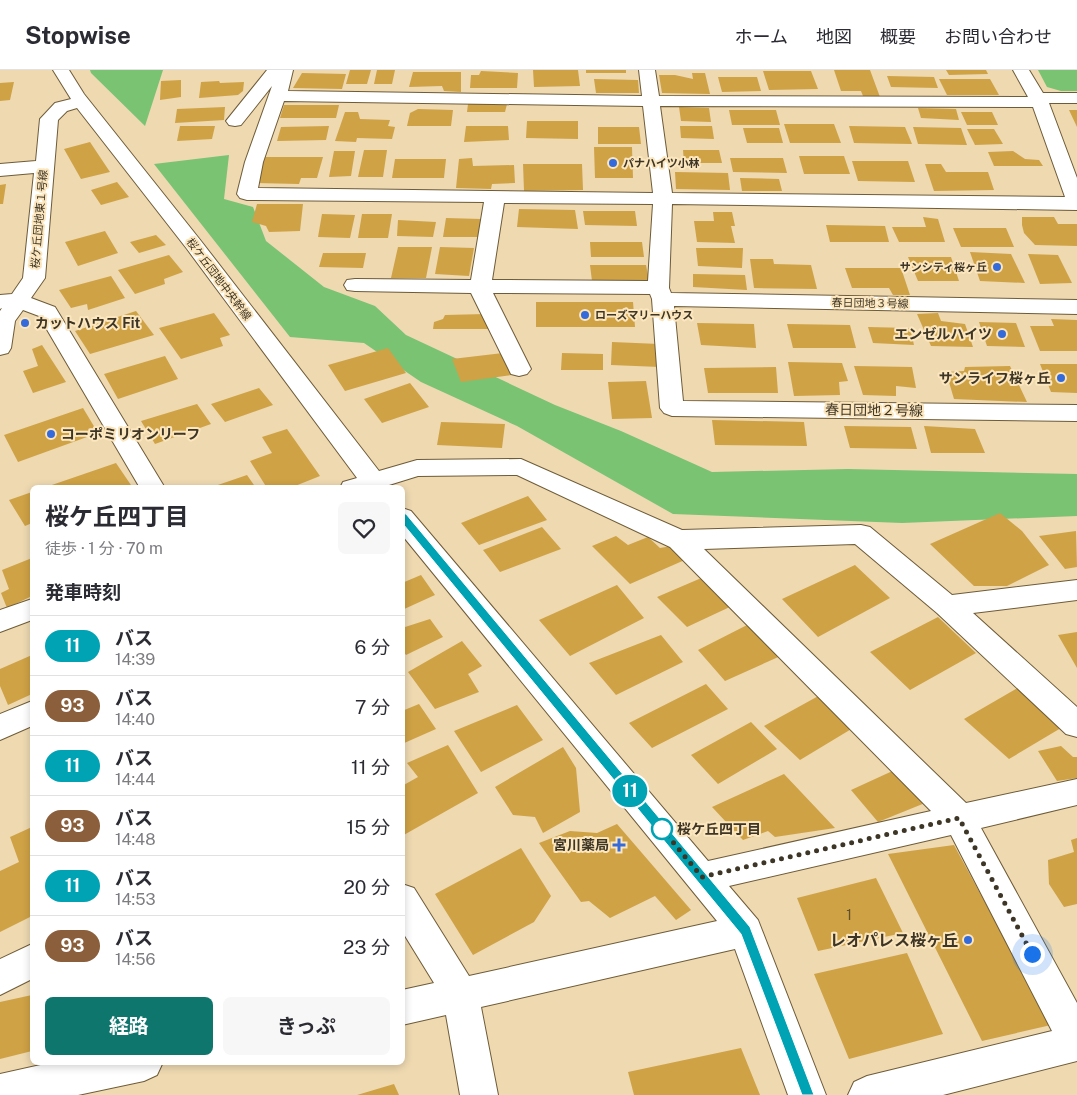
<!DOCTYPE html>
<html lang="ja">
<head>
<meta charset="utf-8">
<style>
  :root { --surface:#fff; --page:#f7f7f7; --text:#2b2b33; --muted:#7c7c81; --line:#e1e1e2; --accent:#0f766e }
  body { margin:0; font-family:"Public Sans","Noto Sans JP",sans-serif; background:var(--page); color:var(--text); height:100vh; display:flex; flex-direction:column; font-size:19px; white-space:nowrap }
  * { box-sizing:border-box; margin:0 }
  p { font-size:16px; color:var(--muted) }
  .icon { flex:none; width:28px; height:28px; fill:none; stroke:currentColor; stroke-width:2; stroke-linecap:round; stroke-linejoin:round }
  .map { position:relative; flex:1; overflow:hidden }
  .sheet { position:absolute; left:30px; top:415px; width:375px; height:580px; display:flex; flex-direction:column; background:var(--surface); border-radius:8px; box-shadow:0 2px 8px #0003 }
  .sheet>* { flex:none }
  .badge { padding:0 10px; border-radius:16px; font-size:18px; line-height:32px }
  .you { position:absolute; width:25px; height:25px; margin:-12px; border:4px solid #fff; border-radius:50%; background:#1a73e8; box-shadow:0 0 0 8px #1a73e833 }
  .map>.badge { position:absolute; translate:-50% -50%; box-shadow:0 0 0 2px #fff }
  h2 { padding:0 15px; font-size:19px; line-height:45px }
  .round { display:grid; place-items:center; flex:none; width:52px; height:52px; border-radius:8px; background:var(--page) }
  .overview { display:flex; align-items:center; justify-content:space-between; height:85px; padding:0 15px }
  h1 { font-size:24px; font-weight:700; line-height:38px }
  .primary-button { display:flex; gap:10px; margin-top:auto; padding:10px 15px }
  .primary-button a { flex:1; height:58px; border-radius:8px; background:var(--accent); color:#fff; font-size:20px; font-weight:700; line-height:58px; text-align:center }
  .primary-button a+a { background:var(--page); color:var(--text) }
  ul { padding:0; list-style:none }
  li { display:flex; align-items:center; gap:15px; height:60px; padding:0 15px; border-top:1px solid var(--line) }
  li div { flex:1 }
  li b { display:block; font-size:19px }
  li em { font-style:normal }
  li .badge { min-width:55px; font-weight:700; text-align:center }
  header { display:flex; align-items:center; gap:30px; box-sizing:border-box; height:70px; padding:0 25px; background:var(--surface); border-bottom:1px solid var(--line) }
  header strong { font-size:24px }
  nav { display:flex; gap:28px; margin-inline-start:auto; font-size:18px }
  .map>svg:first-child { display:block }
  .green { fill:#79c373 }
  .building { fill:#cfa245 }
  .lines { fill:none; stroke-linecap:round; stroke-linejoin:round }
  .minor-casing { stroke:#6e5b37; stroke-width:2 }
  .minor { fill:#fff; fill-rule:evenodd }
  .line { fill:#00a3b4; stroke:#fff }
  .walk { stroke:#3d3525; stroke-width:5; stroke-dasharray:0 9 }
  .poi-dot { fill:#346ad9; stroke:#fce6be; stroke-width:2 }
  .stop-dot { fill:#fff; stroke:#00a3b4; stroke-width:2.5 }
  .labels { text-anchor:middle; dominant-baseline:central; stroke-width:4; stroke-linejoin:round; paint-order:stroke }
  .far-poi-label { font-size:11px; font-weight:bold; fill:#3d3525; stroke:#fce6be; text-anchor:start }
  .far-street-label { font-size:11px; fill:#3d3525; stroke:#fce6be }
  .poi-label { font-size:14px; font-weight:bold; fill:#3d3525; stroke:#fce6be; text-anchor:end }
  .street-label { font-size:14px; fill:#3d3525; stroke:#fce6be }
  .stop-label { font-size:14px; font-weight:bold; fill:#3d3525; stroke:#fce6be; text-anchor:start }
  .near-number-label { font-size:14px; fill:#62502d }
  .near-poi-label { font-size:16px; font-weight:bold; fill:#3d3525; stroke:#fce6be; text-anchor:end }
</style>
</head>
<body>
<header>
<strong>Stopwise</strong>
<nav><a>ホーム</a><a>地図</a><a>概要</a><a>お問い合わせ</a></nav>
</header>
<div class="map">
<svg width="1077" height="1025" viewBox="0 0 1077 1025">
  <rect width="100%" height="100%" fill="#eed9b1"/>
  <path class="green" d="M90 0H163L145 56 91 3Z
    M1038 0H1077V21H1061L1047 17Z
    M229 85 224 129 253 137 266 171 324 217 375 236 406 265 555 335 621 361 712 402 848 399 1077 404V446L902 453 673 444 517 356 421 312 364 273 290 267 154 94Z"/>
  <path class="building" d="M350 0H371L367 14H346Z
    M377 0H395L392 14H374Z
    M533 0H578L580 16 534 17Z
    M586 0H626V3H586Z
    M834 0H870L880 27 863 26 861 21H841Z
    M946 0H986L988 4 949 5Z
    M481 1 518 3 517 18H470L471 5H479Z
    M763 1H811L818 19 769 20Z
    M413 2H461V22L444 21 442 16 409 17Z
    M302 3 346 4 342 19 293 18Z
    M692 3H705L710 24 662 23 659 5H675L693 9Z
    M887 6 934 7 938 18 891 17Z
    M718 7H757L761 21 722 22Z
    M594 9 638 10 639 23H596Z
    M939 9H990L999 25H947Z
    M181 10V27L160 30 161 11Z
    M219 11 220 13 244 12 243 21 238 25 199 28 201 12Z
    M14 12 10 30 0 31V13Z
    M468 34H507L505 42H467Z
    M284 35H339L336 48H280Z
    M225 37 224 50 175 53 177 39Z
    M679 37 709 38 711 52 681 51Z
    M918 38 956 39 959 50 921 48Z
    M418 39 453 40 451 56H407L410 43Z
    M729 40H776L780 55H732Z
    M1069 40H1077V57Z
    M345 42H358L360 49 390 50 388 56 395 57 392 69 357 68 356 72 335 71Z
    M961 42H992L998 55H967Z
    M527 51H578V69L526 68Z
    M784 54H834L841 73H790Z
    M180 56H215L212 69 177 71Z
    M329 56 326 70 277 71 281 57Z
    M466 56H508L509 70 464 72Z
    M680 56H712L714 69 681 68Z
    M849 56 905 57 912 74 854 73Z
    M598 57H639L641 74H598Z
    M913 57 961 58 967 75 918 74Z
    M743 58H779L783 73H747Z
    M967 59H994L1003 74 975 75Z
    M90 72 110 102 81 109 64 79Z
    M594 77H632L633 108H595Z
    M364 80H387L383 107H358Z
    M683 80H719L722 93H684Z
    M334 81H355L351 106 329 107Z
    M1013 81 1025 89 1039 90 1043 96H994L988 82Z
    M799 86H844L850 104H804Z
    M265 87H323L317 108H301L299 114 256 113Z
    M472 88 473 96 514 95 515 113 492 114 491 119 456 118 459 89Z
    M730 88H783L787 103 733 102Z
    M395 89H446L444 108H392Z
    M852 91H908L915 112 858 111Z
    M523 94H582L583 120 524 121Z
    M925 94H941L946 102H988L994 120 934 121Z
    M675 102 728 103 730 120 676 119Z
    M740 108 779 109 782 121H742Z
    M117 112 129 127 101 135 91 120Z
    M6 114 3 134H0V115Z
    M257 134H303L300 161 269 162 266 156 252 152Z
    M519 139 575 140 578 159 517 157Z
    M583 141H635L637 156 585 155Z
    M713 142H732L735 156H731L735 173 697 172 694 151H714Z
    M322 144 355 145 350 168 318 167Z
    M362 144H392L388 168H358Z
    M923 147 938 149 945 172H899L892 157H926Z
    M1022 147H1054L1058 154H1077V176L1035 175 1024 163 1022 155Z
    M446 148 481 149 479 167H443Z
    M398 150 436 152 433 167 397 166Z
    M826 155 885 156 889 172H830Z
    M953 158H1006L1014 177H961Z
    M105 161 118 183 78 196 65 172Z
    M156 165 166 175 139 183 130 172Z
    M590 172H642L644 187H591Z
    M398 177H432L426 208H391Z
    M440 177 474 178 469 206 435 204Z
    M696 178H743L742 198 698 196Z
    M970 182 1011 184 1025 213 980 211Z
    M323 183H366L363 198 319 197Z
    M1028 184 1058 185 1072 213 1040 214Z
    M169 185 183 202 164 209 165 214 135 224 118 200Z
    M908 187H951L959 211H918Z
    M750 189H773L774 194 811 195 817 219 754 218Z
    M590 195H646L649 210 592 211Z
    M845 198H901L910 225H893L889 218H852Z
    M693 204 745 205 747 220 693 217Z
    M111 206 125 228 88 240 87 234 71 238 59 220Z
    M536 232H633L635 257H536Z
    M136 241 154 265 90 284 75 261Z
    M214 243 230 265 220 268 223 276 181 289 159 258Z
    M938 243 941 251 965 254 973 277 931 276 917 244Z
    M486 244 490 252 488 259H433L434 252 443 249 445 245Z
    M1051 249 1077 250V281H1040L1030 256H1054Z
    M979 252 1016 253 1025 277 987 276Z
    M697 253 754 254 756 278 701 275Z
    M787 254 850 255 856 278H793Z
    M868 257 910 258 914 275 873 273Z
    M612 272 659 274 660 297 611 295Z
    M42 275 66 312 33 323 23 301 38 296 32 279Z
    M388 278 406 303 345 321 328 295Z
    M503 283 511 305 461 312 452 289Z
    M562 283 603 284V300H561Z
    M165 286 178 309 118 329 104 304Z
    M788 292 842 293 848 311 839 312 840 325 794 326Z
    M1040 294H1077V323L1051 322Z
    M854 296 912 297 916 318 896 316V326L863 325Z
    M1010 296 1027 332 954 329 946 302 964 301 965 297Z
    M776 297 778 323H708L704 298Z
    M646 311 652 348 612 349 608 312Z
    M410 313 429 337 382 353 364 329Z
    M259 318 273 335 225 352 211 334Z
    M197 334 211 354 155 374 141 351Z
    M83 338 98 363 18 392 4 365Z
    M712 350 804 352 807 376 715 375Z
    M441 352 505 354 502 378 437 375Z
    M844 356 911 357 917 379 850 378Z
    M924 356 975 359 985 383H931Z
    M287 359 320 406 290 418H267L250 391 272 383 262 367Z
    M116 393 133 418H46V417Z
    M247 405 256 418H212V417Z
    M32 422V453L25 456 9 430Z
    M528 426 547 450 479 475 461 453Z
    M1000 443 1022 461 1049 495 1007 516H974L930 474Z
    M542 457 561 479 500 502 483 480Z
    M1076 461 1077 497 1065 499 1039 466Z
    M616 466 628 475 648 467 660 478 672 476 687 489 630 514 592 476Z
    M32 488V526L7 538 1 523 9 519 2 500Z
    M855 495 890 528 818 567 782 529Z
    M421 505 435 525 402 540V513Z
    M706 506 734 535 687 557 657 527Z
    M617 515 644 548 570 586 539 550Z
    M938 547 976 583 910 620 870 582Z
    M430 549 443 567 406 585 402 580V558Z
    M751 553 785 584 725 611 698 580Z
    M1077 562V598L1058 565Z
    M661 565 683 592 616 625 589 593Z
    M462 571 482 596 468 604 479 622 435 639 408 602Z
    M32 585V624L8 635 0 616V599Z
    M706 614 728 639 652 678 629 653Z
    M1021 616 1066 655 1009 689 964 649Z
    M822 624 853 658 800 690 764 656Z
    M419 634 436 659 402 674V641Z
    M517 635 543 670 481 702 454 661Z
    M751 652 777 679 718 714 691 685Z
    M448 675 478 723 402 766V716L418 707 407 693Z
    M1061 676 1073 687H1077V708L1057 711 1038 681Z
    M563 677 576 698 580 742 543 763 535 747 513 745 495 717Z
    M899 698 930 731 878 752 851 720Z
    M784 704 835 758 775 767 768 761 743 770 712 737Z
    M617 754 691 840 676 850 655 826 610 848 589 831 581 832 539 773 570 761 597 763Z
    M32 757V846L0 862V801L19 792 10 767Z
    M1077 768V834L1064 837 1049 814 1048 790 1074 782 1071 770Z
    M954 775 1051 955 982 971 888 784Z
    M521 778 551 826 534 852 473 885 435 824Z
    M876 808 903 863 818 881 797 828Z
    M907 883 943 964 849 989 814 904Z
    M32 925V981L0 989V932Z
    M741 978 760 1025H634L628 1002Z
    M394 1014 399 1025H357Z"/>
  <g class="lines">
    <defs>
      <path id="minor" d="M53 0H69L84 24 201 171 379 401 417 390 521 389 682 460 861 455 870 457 952 525 1077 510V530L973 543 1077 637V667L1066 664 937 543 855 474 704 479 966 733 1077 709V735L981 758 1077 933V991L943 1025H848L854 1012 867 1006 1052 961 951 765 729 816 758 850 826 1025H788L735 879 481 937 498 1025H460L446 945 402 955V920L434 913 402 861V814L414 818 469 906 717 851 402 465V438L411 441 708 791 931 741 670 477 517 405 418 406 389 415 390 418H340L343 412 357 408 187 179 77 38 67 41 58 50 45 208 31 228 55 237 165 418H140L39 246 23 240 15 251 11 278 8 283 0 285V241L2 238 0 239V225L12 224 23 208 34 103 0 106V94L36 91 40 49 55 33 71 29Z
        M267 0H293L288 21 642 26 639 0H655L659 26 1028 27 1013 0H1029L1043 23H1077V33H1049L1077 108V140L672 134 669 218 671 223 1077 230V244L674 236 683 331 1077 335V351L672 346 664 343 660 338 652 229 650 224 493 223 531 299 527 304 519 306 511 304 471 223 355 221 347 220 344 215 347 210 355 209 471 210 484 132 247 130 240 128 237 124 245 92 272 16 241 55 235 56 229 55 226 51ZM284 31 643 36 653 123 258 118 263 92ZM660 36 1033 37 1065 127 672 123ZM504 133 653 134 648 211 492 210Z
        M32 529V550L0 562V540Z
        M32 631V656L0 670V644Z
        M32 874V909L0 925V889Z
        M54 992H163L157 1005 144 1011 78 1025H0V1004Z"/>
    </defs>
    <use href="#minor" class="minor-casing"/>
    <use href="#minor" class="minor"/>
  </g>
  <path class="line" d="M402 443 406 444 750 857 814 1025H802L741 864 399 449V444Z"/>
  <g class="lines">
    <path class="walk" d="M662 759 702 807 959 748 1032 884"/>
  </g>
  <g class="poi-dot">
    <circle cx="613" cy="93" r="5"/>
    <circle cx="997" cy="197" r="5"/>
    <circle cx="585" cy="245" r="5"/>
    <circle cx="25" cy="253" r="5"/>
    <circle cx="1002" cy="264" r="5"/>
    <circle cx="1061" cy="308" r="5"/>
    <circle cx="51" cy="364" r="5"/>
    <path d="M616.5 767.5h5v5h5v5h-5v5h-5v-5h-5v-5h5z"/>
    <circle cx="968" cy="870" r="5"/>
  </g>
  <circle class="stop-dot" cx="662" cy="759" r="10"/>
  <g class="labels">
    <g class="far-poi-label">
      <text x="623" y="93">パナハイツ小林</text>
      <text x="987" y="197" text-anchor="end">サンシティ桜ヶ丘</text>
      <text x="595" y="245">ローズマリーハウス</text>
    </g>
    <g class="far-street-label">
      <text transform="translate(39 149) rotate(-85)">桜ケ丘団地東１号線</text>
      <text transform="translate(219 209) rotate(53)">桜ケ丘団地中央幹線</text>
      <text transform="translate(870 233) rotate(1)">春日団地３号線</text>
    </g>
    <g class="poi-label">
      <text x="35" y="253" text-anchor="start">カットハウス Fit</text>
      <text x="992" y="264">エンゼルハイツ</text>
      <text x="1051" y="308">サンライフ桜ヶ丘</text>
      <text x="61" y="364" text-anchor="start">コーポミリオンリーフ</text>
      <text x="609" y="775">宮川薬局</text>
    </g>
    <g class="street-label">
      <text transform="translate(874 340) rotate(1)">春日団地２号線</text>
    </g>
    <g class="stop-label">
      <text x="677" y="759">桜ケ丘四丁目</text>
    </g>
    <g class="near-number-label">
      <text x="849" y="845">1</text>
    </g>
    <g class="near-poi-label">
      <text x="958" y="870">レオパレス桜ヶ丘</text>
    </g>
  </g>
</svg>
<div class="you" style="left:1032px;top:884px"></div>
<b class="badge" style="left:630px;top:721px;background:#00a3b4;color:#fff">11</b>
<section class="sheet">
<div class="overview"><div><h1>桜ケ丘四丁目</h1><p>徒歩 · 1 分 · 70 m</p></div><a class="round"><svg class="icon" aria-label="heart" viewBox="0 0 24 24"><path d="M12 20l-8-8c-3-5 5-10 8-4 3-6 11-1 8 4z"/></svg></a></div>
<h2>発車時刻</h2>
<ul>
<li><span class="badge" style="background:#00a3b4;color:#fff">11</span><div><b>バス</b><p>14:39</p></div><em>6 分</em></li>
<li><span class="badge" style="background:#8b5e3c;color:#fff">93</span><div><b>バス</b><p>14:40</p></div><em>7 分</em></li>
<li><span class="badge" style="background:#00a3b4;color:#fff">11</span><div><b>バス</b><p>14:44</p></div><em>11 分</em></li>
<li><span class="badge" style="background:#8b5e3c;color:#fff">93</span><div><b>バス</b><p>14:48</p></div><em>15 分</em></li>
<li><span class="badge" style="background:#00a3b4;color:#fff">11</span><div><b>バス</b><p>14:53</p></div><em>20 分</em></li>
<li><span class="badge" style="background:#8b5e3c;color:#fff">93</span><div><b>バス</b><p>14:56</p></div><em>23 分</em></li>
</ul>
<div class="primary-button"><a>経路</a><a>きっぷ</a></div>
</section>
</div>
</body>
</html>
